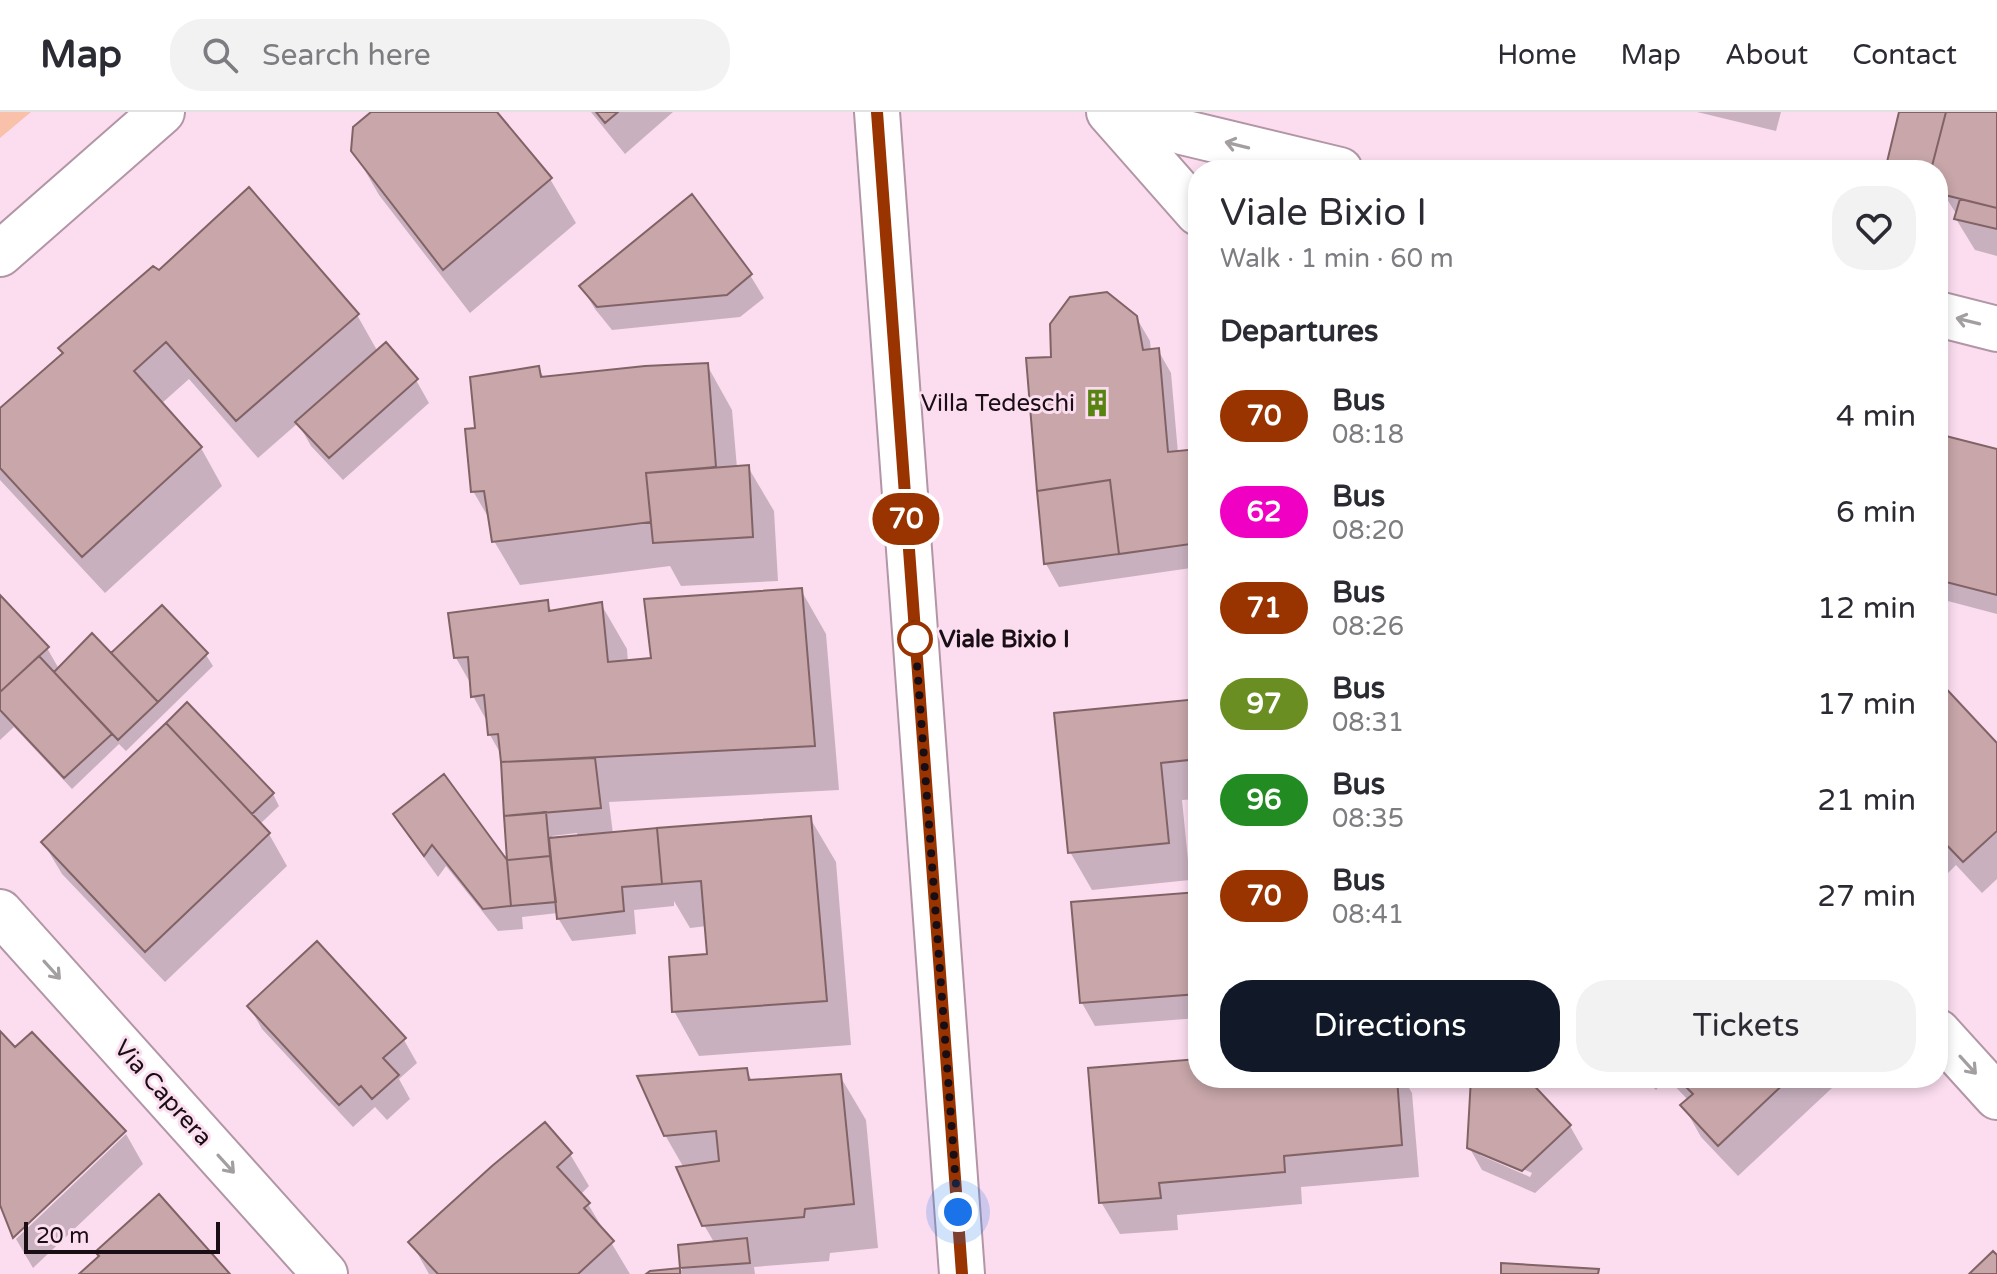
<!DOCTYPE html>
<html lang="en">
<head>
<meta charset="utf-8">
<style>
  :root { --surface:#fff; --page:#f2f2f3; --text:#2b2b33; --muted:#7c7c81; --line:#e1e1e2; --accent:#111827 }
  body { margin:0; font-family:"Varela Round",sans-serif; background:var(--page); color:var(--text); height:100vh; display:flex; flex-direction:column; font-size:30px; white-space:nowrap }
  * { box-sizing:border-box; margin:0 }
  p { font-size:26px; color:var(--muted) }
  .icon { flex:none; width:44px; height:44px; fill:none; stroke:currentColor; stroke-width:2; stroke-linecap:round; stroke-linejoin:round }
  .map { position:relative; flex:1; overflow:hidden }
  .details { position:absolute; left:1188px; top:48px; width:760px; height:928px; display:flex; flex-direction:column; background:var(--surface); border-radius:32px; box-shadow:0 4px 12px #0003 }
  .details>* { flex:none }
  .badge { padding:0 16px; border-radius:26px; font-size:28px; line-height:52px }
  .scale { position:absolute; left:24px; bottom:20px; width:196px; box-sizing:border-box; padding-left:8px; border:4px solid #180e14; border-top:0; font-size:22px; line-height:28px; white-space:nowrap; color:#180e14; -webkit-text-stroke:6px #fbddef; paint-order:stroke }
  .you { position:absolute; width:40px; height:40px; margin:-20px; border:6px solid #fff; border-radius:50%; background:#1a73e8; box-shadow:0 0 0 12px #1a73e833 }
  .map>.badge { position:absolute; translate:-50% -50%; box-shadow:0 0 0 4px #fff }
  h2 { padding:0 32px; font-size:30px; line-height:72px }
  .round { display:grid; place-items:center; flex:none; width:84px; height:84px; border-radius:32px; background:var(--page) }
  .head { display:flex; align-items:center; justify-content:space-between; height:136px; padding:0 32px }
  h1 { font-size:38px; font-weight:600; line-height:60px }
  .action { display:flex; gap:16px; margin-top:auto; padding:16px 32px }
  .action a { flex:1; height:92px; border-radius:32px; background:var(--accent); color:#fff; font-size:32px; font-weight:600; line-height:92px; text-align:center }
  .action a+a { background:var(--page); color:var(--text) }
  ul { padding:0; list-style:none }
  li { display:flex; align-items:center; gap:24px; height:96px; padding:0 32px }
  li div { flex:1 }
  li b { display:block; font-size:30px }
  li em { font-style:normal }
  li .badge { min-width:88px; font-weight:700; text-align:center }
  header { display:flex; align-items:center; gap:48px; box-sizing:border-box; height:112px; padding:0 40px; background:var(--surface); border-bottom:2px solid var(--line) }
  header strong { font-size:38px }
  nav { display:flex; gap:44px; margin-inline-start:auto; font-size:28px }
  .search { width:560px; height:72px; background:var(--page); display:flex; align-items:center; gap:20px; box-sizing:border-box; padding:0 28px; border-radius:32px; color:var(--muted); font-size:30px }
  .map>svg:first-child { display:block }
  .green { fill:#f9c0aa }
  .shadow { fill:#0003; fill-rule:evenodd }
  .building { fill:#c8a6a9; stroke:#816366; stroke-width:2 }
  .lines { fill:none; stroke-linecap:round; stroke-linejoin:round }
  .minor-casing { stroke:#b296a6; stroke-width:48 }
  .minor { stroke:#fff; stroke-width:44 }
  .oneway { stroke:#a39fa1 }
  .line-casing { stroke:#fff; stroke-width:18 }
  .line { stroke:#930; stroke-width:12 }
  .walk { stroke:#180e14; stroke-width:8; stroke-dasharray:0 14.4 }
  .stop-dot { fill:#fff; stroke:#930; stroke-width:4 }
  .labels { text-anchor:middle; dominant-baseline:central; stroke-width:6; stroke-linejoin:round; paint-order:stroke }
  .poi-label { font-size:24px; fill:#180e14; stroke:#fbddef; text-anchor:end }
  .stop-label { font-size:24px; font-weight:bold; fill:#180e14; stroke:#fbddef; text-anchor:start }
  .street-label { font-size:24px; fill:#180e14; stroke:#fbddef }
</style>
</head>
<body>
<header>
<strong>Map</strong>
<div class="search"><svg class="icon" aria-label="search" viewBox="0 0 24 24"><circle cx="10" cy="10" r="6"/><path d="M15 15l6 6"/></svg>Search here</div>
<nav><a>Home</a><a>Map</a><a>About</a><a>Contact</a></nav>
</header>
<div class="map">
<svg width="1997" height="1162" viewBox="0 0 1997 1162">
  <rect width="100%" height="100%" fill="#fbddef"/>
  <path class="green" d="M0 0H31L0 26Z"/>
  <path class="shadow" d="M374 0H494L550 67 576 111 470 201 379 83 353 38Z
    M591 0H673L625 42Z
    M1697 0H1781L1776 19Z
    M1901 0H1997V144L1975 138 1956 107 1957 103 1945 84 1938 82V58H1894L1889 49Z
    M159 160 357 203 378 240 416 268 429 291 343 368 311 334 298 311 258 346 189 267 161 292 201 336 222 374 105 481 0 368V299Z
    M750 163 764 186 740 205 612 218 595 197 581 174Z
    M1136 205 1150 229 1151 239 1158 238 1171 261 1178 341 1198 339V455L1059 475 1046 452 1028 248 1054 247Z
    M707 253 732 298 737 356 748 355 774 399 778 469 681 474 670 454 520 473 494 429 491 410 473 379 477 318 538 256 545 267Z
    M1938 324 1997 339V502L1944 488 1938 479Z
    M801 478 826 522 839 678 609 690 613 722 810 706 836 750 851 933 699 944 674 899 709 843 707 814 690 816 674 789V794L634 798 636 822 572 829 558 806V801L522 805 523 817 498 819 446 754 438 765 409 725 396 702 510 757 502 644 490 623 489 613 473 584 472 574 456 546 547 490 552 500 601 492 627 537 628 551 653 548ZM577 721 578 725 554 728 552 724Z
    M0 486 47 536 59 557 111 544 206 543 213 554 126 639 119 632 72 677 14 615 0 628Z
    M1938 571 1997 634V767L1982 781 1956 753 1945 764 1938 757Z
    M1198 589V687L1182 688 1190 768 1092 778 1070 740Z
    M273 682 279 694 260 712 269 722 287 754 165 870 62 762 43 730Z
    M1198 782V906L1095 914 1082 891Z
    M249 894 404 928 417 951 399 967 410 987 387 1008 375 995 353 1015 262 917Z
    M1198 949V966H1403L1412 981 1419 1065 1301 1075 1302 1092 1177 1103 1178 1118 1120 1122 1101 1090Z
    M746 958 753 970 840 964 866 1008 878 1136 830 1141 829 1149 754 1155 755 1162H649L682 1158 680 1135 715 1132 704 1113 684 1056 665 1023Z
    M1473 966H1525L1570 1014 1583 1037 1535 1081 1482 1058 1469 1035ZM1480 1039 1532 1061 1530 1065 1480 1043Z
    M1644 966H1826L1832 976 1738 1064 1701 1025 1683 993 1688 988 1667 966 1656 978Z
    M126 1022 143 1052 33 1156 16 1127Z
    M570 1042 589 1074 580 1083 588 1092 630 1162H429L411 1130Z"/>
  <path class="building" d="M371 0H497L552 66 443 158 351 39 353 15Z
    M596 0H618L605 11Z
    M1899 0H1946L1931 58H1917L1887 50Z
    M1946 0H1997V96L1945 83 1938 73V58H1931Z
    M249 75 359 202 236 309 166 230 134 259 202 335 82 445 0 356V296L63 241 58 236 153 154 159 158Z
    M692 82 752 162 727 183 597 195 579 174Z
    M1960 87 1997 96V117L1954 107Z
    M1107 180 1137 204 1143 238 1159 236 1168 340 1198 337V431L1119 442 1110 368 1037 379 1026 246 1051 245 1050 212 1070 185Z
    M386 230 418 267 329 346 295 310Z
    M708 251 716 355 646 361 651 410 492 430 484 379 471 380 465 317 475 316 470 265 539 254 541 265 645 254Z
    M1938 322 1997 337V483L1938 468Z
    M749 353 753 425 653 431 646 361Z
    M1110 368 1119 442 1044 452 1037 379Z
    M802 476 815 634 501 650 498 622 488 623 484 583 471 585 468 545 454 546 448 501 548 488 549 499 602 490 608 550 651 546 644 487Z
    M0 483 49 535 0 580Z
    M162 493 208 541 158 590 111 541Z
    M92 521 158 590 118 628 54 560Z
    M39 544 112 622 64 666 0 598V580Z
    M1938 568 1997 631V719L1963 750 1938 724Z
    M1198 587V647L1161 651 1169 731 1068 741 1054 601Z
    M187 590 274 681 252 702 166 611Z
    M166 611 270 721 145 840 41 730Z
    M595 646 601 696 504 704 501 650Z
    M444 662 507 748 511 794 483 797 432 733 424 744 393 702Z
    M546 700 550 744 507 748 504 704Z
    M811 704 827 889 672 900 669 845 707 842 701 769 662 772 657 716Z
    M657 716 662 772 622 775 624 799 557 807 549 726Z
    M550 744 556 790 511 794 507 748Z
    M1198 780V882L1080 891 1071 790Z
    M317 829 406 926 383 946 399 963 372 987 361 974 339 993 247 894Z
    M0 919 15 935 32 920 126 1019 13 1126 0 1093Z
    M1198 947V966H1397L1402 1033 1284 1044 1285 1060 1159 1071 1161 1086 1099 1091 1088 956Z
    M747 956 749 968 841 962 854 1092 805 1097 804 1105 702 1114 676 1055 719 1049 716 1019 664 1024 637 964Z
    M1471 966H1527L1571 1013 1522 1059 1467 1036Z
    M1677 966H1790L1718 1034 1680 993 1693 982Z
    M545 1010 572 1041 557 1055 590 1091 584 1096 614 1129 578 1162H438L408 1130 492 1054Z
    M159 1082 230 1162H79L99 1144 95 1140Z
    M747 1126 750 1151 680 1156 678 1133Z
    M1993 1139 1997 1143V1162H1969Z
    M1501 1151 1599 1157 1598 1162H1501Z
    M680 1156V1162H646L650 1159Z"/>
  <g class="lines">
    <defs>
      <path id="minor" d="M877 0 962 1162
        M1109 0 1198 101
        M1144 0 1182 20 1340 58
        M0 142 162 0
        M1938 202 1997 217
        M0 800 325 1162
        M1938 920 1997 985"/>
    </defs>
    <use href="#minor" class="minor-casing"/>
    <use href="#minor" class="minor"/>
  </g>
  <defs><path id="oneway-shaft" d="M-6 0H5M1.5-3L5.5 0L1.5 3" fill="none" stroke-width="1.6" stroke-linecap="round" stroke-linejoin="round" transform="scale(2)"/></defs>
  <g class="oneway">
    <use href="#oneway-shaft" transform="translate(1237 33) rotate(-166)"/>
    <use href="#oneway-shaft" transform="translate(1968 209) rotate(-166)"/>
    <use href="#oneway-shaft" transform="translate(52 858) rotate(48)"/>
    <use href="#oneway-shaft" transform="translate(1968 953) rotate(48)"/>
    <use href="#oneway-shaft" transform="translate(226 1052) rotate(48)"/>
  </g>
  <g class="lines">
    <defs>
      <path id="line" d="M877 0 962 1162"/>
    </defs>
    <use href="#line" class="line-casing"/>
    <use href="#line" class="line"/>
    <path class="walk" d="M915 527 914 512 958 1100"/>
  </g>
  <defs>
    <symbol id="building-bare" viewBox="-9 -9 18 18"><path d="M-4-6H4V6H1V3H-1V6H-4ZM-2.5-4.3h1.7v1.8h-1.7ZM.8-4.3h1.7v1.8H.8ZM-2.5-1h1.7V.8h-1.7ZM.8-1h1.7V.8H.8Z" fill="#578411" stroke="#fbddef" stroke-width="2.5" paint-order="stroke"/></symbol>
  </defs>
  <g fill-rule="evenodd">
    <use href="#building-bare" x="1077" y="271" width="40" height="40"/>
  </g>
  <circle class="stop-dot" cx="915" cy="527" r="16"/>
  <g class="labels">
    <g class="poi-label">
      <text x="1075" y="291">Villa Tedeschi</text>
    </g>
    <g class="stop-label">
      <text x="939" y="527">Viale Bixio I</text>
    </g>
    <g class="street-label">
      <text transform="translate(163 981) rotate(48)">Via Caprera</text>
    </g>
  </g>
</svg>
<div class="scale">20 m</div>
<div class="you" style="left:958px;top:1100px"></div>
<b class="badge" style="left:906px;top:407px;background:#930;color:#fff">70</b>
<section class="details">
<div class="head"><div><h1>Viale Bixio I</h1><p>Walk · 1 min · 60 m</p></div><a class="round"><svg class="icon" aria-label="heart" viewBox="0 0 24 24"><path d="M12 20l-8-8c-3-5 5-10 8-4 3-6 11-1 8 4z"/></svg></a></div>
<h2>Departures</h2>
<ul>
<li><span class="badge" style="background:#930;color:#fff">70</span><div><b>Bus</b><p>08:18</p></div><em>4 min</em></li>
<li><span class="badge" style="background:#f000c2;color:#fff">62</span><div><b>Bus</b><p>08:20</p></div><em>6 min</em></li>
<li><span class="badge" style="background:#930;color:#fff">71</span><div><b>Bus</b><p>08:26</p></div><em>12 min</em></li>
<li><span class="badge" style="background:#6b8e23;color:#fff">97</span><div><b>Bus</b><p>08:31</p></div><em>17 min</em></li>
<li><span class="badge" style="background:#228b22;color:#fff">96</span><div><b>Bus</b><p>08:35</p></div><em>21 min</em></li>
<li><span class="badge" style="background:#930;color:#fff">70</span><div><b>Bus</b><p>08:41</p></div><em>27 min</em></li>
</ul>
<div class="action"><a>Directions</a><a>Tickets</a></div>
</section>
</div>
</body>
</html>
